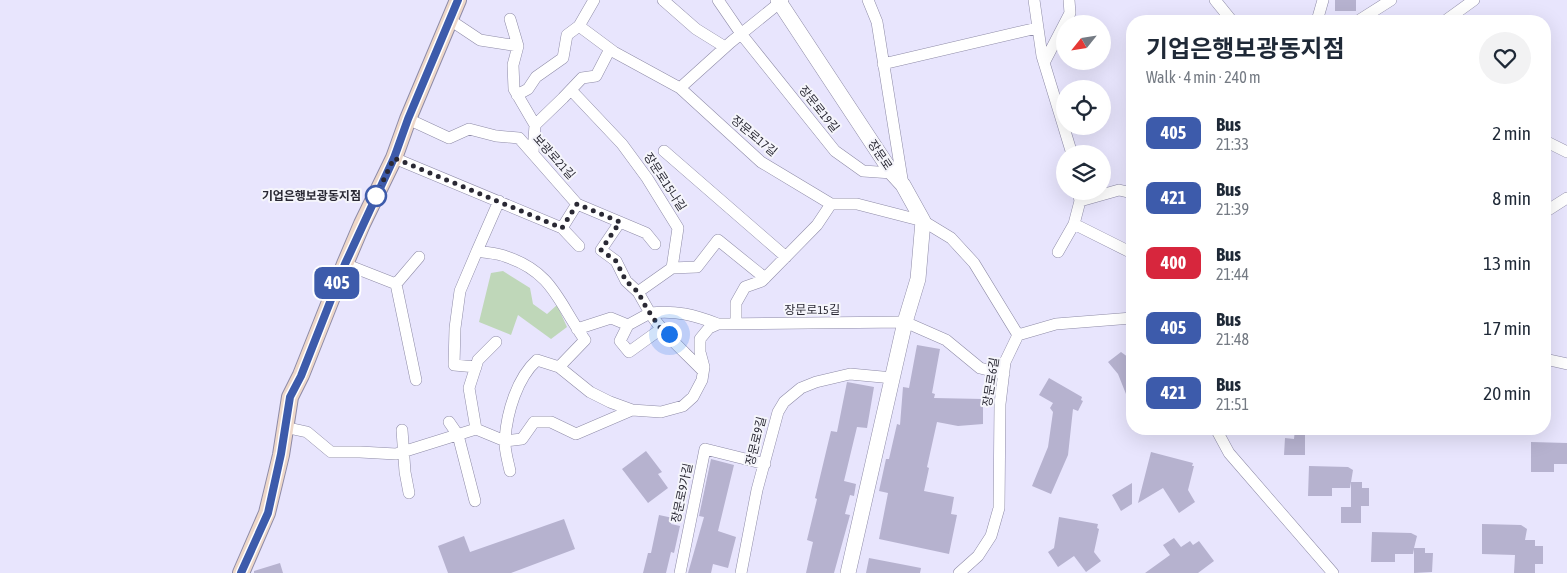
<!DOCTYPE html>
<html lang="en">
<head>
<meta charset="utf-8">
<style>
  :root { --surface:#fff; --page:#f2f2f3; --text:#1f2937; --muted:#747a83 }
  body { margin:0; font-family:"Asap Condensed","Noto Sans KR",sans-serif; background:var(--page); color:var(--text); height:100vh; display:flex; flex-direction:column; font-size:19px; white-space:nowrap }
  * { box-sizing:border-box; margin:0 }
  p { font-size:16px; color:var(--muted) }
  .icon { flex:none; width:28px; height:28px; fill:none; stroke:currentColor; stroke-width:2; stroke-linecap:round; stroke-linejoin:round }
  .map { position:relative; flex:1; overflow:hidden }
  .panel { position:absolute; left:1126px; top:15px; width:425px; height:420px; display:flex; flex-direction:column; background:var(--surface); border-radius:20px; box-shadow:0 5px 20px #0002 }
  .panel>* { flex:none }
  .badge { padding:0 10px; border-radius:8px; font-size:18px; line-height:32px }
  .needle { width:32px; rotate:240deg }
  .fabs { position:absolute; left:1056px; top:15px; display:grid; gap:10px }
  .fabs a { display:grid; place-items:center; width:55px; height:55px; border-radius:50%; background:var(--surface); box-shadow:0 5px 20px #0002; font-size:25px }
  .you { position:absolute; width:25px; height:25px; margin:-12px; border:4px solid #fff; border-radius:50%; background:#1a73e8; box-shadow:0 0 0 8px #1a73e833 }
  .map>.badge { position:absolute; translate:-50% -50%; box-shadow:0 0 0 2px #fff }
  .round { display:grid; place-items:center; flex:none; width:52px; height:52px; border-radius:26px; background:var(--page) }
  .summary { display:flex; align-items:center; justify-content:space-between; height:85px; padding:0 20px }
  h1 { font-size:24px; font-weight:700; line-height:38px }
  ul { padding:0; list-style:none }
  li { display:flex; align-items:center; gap:15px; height:65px; padding:0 20px }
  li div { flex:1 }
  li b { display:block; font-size:19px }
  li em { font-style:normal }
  li .badge { min-width:55px; font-weight:700; text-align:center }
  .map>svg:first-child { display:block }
  .green { fill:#bfd7b9 }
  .building { fill:#b6b2cf }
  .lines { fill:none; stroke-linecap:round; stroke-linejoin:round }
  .minor-casing { stroke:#8e8ba7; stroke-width:12 }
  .tertiary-casing { stroke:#8e8ba7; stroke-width:16 }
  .secondary-casing { stroke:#8e8ba7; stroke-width:18 }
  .minor { stroke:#fff; stroke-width:11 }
  .tertiary { stroke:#fff; stroke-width:15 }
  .secondary { stroke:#eed8c9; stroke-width:16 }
  .line-casing { stroke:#fff; stroke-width:11 }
  .line { stroke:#3d5bab; stroke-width:8 }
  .walk { stroke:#2a2934; stroke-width:5; stroke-dasharray:0 9 }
  .stop-dot { fill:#fff; stroke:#3d5bab; stroke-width:2.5 }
  .labels { text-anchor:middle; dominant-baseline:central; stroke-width:4; stroke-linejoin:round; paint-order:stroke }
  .street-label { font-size:12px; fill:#2a2934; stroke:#f5f5fb }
  .stop-label { font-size:12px; font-weight:bold; fill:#2a2934; stroke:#f5f5fb; text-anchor:end }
</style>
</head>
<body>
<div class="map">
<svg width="1567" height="573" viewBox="0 0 1567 573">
  <rect width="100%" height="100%" fill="#e8e5fd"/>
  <path class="green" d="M503 271 530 288 533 304 547 314 557 305 567 327 551 339 518 315 511 335 479 322 491 273Z"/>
  <path class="building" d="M1335 0H1356V11H1335Z
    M917 345 940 349 932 393 935 394 934 398 983 399V424L958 426 937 422 927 467 929 468 924 491 954 497 951 514 957 515 949 554 879 539 888 493 879 491 886 459H889L897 424 900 425 903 387 909 388Z
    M1121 352 1132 360V409L1118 374 1108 362Z
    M1049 378 1082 397 1081 400 1083 401 1078 411 1073 409 1068 455 1051 494 1032 486 1048 447 1053 412 1050 408 1053 403 1039 395Z
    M847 382 874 387 867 428 857 427 844 481 856 484 854 496 850 495 845 514 850 515 834 573H806L813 542 807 540 817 499 815 498 831 431 837 432Z
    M1295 429H1305V455H1284L1285 438 1294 439Z
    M1531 442 1567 443V464H1554V472H1531Z
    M646 451 662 472 658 474 668 488 648 503 622 469Z
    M1151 452 1193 463 1192 466H1194L1188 490 1195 502 1179 513 1163 488 1138 503Z
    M711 459 734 465 718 531 736 537 728 568 713 564 711 573H688L704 517 699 516Z
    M1309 466 1348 467 1353 470 1350 488H1332V496H1308Z
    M1351 482H1362V488H1369V506H1361V523H1341V507H1351Z
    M1132 483V504L1121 511 1112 495Z
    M659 515 673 518 671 524 680 526 674 553 671 552 666 573H643L648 553H651Z
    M1059 517 1098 524 1097 528 1099 529 1094 552 1101 561 1086 572 1074 556 1058 567 1048 552 1054 548Z
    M564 519 575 549 511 573H448L438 546 464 536 470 552Z
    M1482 524 1521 525 1527 529 1525 540H1535V546H1543V564H1535V573H1514L1515 555 1482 554Z
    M1372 532 1411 533 1417 536 1414 548H1425V553H1433L1432 572 1414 573V549L1413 554H1395V562H1371Z
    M1174 538 1181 547 1190 541 1193 545 1199 541 1214 561 1198 573H1145L1170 555 1163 545Z
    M869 558 921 568 920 573H866Z
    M280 563 283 573H254V571Z"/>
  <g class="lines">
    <defs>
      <path id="minor" d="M663 0 696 29 725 47
        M718 0 742 35 835 151 863 171 892 173
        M868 0 877 22 903 185
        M1034 0 1042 56 1072 154
        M1215 0 1232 21
        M510 19 518 46 513 65 514 89 535 125 533 153
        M450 20 480 40 518 46
        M1317 21 1323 0
        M1358 21 1391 0
        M1445 21 1474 0
        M579 26 614 52 680 88 761 162 831 204H857L923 221 951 238 974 263 1018 335 1005 362 1000 404 999 508 991 536 978 556 959 573
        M1044 63 1070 13 1069 0
        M883 64 1037 28
        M680 88 731 42 783 0
        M571 90 622 144 647 178 678 228 672 268 638 292 650 313C676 310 694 315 718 324L905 322 946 340 980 368 1004 374
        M517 95 528 89 536 77 563 58 567 35 579 26 594 0
        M408 119 449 138 469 129 496 136 519 138 577 204 646 233 655 244
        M535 125 563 98 582 78 596 76 610 49
        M1545 141 1567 152
        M664 151 786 257
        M394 158 562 228 579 246
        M1078 191 1080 201 1074 224 1132 253
        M499 201 477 251C487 253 498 253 507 257 553 272 559 304 585 340L559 367
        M1080 201 1119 190 1132 193
        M1545 212 1567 198
        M620 222 601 250 616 261 626 281 638 292
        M562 228 577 204
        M1058 252 1074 224
        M345 264 396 284 416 380
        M672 268 697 267 718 240 765 278
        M396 284 419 257
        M736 324V303L745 287 762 281 817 225 831 204
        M577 329 611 318 628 325
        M661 329 629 352 620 341 628 325 650 313C664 335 685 352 703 371
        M1018 335 1056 324 1132 318
        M1545 359 1567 364
        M476 367 454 365 455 328 460 291 477 251
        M449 422 458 435 475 501
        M284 427 307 432 331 452H360L396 454 476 429 505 441 522 439 534 422H551L576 434 632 410
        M476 429 469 388 478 360 496 342
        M1216 429 1229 453 1333 573
        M402 430 405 472 409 493
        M510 471C508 461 504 449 505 439 507 412 517 378 537 360L559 367 590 392 610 402 632 410 661 412 683 406 693 397 702 380 704 367 700 352V339L709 328 718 324
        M680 573 705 449 765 464
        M741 573 757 490 778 412 784 402 801 388 816 382 850 374 893 378"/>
      <path id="tertiary" d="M778 0 892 173 903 185 923 221 918 279 905 322 848 573"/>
      <path id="secondary" d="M241 573 267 513 281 455 290 397 301 375 345 264 362 224 394 158 408 119 458 0"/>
    </defs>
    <use href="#minor" class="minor-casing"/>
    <use href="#tertiary" class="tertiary-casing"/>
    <use href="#secondary" class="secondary-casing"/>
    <use href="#minor" class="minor"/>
    <use href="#tertiary" class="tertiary"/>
    <use href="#secondary" class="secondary"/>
  </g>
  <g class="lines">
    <defs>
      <path id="line" d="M241 573 268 513 281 454 290 397 301 376 345 264 394 158 408 119 458 0"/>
    </defs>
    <use href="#line" class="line-casing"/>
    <use href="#line" class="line"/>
    <path class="walk" d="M376 196 394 158 562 228 577 204 620 222 601 250 616 261 626 281 638 292 647 309 661 329 669 334"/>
  </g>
  <circle class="stop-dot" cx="376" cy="196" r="10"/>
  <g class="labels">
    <g class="street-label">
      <text transform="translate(819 109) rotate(51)">장문로19길</text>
      <text transform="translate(754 136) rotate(40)">장문로17길</text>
      <text transform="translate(880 155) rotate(56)">장문로</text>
      <text transform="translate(554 157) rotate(48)">보광로21길</text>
      <text transform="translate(665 182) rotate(57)">장문로15나길</text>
      <text x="812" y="310">장문로15길</text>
      <text transform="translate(991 382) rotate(-81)">장문로6길</text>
      <text transform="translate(756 441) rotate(-76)">장문로9길</text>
      <text transform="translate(682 493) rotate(-78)">장문로9가길</text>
    </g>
    <g class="stop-label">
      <text x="361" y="196">기업은행보광동지점</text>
    </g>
  </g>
</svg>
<div class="fabs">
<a><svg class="needle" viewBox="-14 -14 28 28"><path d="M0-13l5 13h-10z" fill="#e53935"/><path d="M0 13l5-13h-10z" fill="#747a83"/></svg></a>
<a><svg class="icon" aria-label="locate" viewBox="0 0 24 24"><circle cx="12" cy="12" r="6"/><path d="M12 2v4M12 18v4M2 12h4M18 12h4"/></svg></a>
<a><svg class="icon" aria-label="layers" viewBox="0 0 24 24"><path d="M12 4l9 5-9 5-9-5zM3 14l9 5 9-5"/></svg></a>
</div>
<div class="you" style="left:669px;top:334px"></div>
<b class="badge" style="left:337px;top:283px;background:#3d5bab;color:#fff">405</b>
<section class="panel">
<div class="summary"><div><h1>기업은행보광동지점</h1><p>Walk · 4 min · 240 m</p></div><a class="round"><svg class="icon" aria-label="heart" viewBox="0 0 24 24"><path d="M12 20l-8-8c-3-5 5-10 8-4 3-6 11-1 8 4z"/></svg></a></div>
<ul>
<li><span class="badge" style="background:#3d5bab;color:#fff">405</span><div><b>Bus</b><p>21:33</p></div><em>2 min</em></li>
<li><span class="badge" style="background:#3d5bab;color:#fff">421</span><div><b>Bus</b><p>21:39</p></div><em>8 min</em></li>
<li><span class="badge" style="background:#d7263d;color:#fff">400</span><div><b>Bus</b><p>21:44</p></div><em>13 min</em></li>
<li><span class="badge" style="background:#3d5bab;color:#fff">405</span><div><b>Bus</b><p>21:48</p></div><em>17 min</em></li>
<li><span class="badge" style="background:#3d5bab;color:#fff">421</span><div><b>Bus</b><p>21:51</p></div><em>20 min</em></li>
</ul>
</section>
</div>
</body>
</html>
